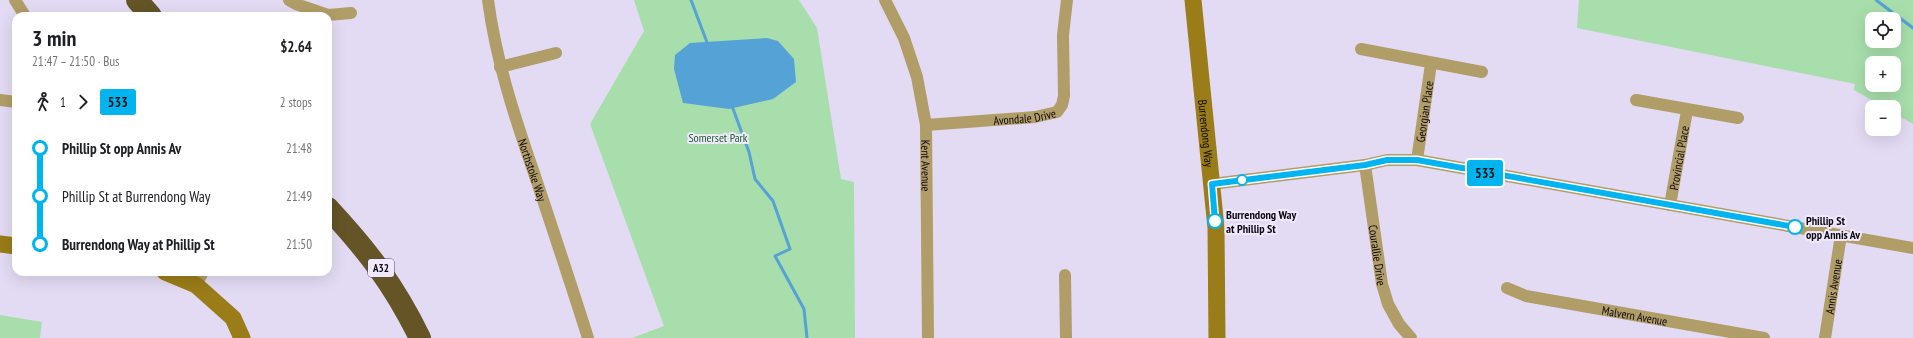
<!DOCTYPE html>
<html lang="en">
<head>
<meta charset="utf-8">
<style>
  :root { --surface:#fff; --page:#f6f6f6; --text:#202124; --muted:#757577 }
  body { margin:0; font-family:"PT Sans Narrow",sans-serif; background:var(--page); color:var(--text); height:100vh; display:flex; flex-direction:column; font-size:15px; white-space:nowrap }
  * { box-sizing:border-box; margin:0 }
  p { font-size:13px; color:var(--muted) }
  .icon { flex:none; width:22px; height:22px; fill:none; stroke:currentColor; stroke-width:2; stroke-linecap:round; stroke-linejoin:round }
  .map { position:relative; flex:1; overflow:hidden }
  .side { position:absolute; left:12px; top:12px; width:320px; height:264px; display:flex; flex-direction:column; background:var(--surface); border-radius:12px; box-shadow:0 4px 16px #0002 }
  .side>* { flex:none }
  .badge { padding:0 8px; border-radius:3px; font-size:14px; line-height:26px }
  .buttons { position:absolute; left:1865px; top:12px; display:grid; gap:8px }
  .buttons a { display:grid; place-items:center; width:36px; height:36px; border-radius:8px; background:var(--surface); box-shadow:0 4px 16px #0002; font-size:20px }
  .map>.badge { position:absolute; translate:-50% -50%; box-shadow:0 0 0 2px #fff }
  .legs { display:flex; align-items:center; gap:6px; height:44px; padding:0 20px; font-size:13px }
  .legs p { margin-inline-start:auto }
  .headline { display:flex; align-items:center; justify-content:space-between; height:68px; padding:0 20px }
  h1 { font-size:22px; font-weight:600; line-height:30px }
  ul { padding:0 20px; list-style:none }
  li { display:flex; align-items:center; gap:14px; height:48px; font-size:15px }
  li i { display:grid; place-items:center; width:6px; height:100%; margin:0 5px; background:currentColor }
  li i::after { content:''; width:10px; height:10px; margin:-5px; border:3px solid; border-radius:50%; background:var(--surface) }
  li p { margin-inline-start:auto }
  li:first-child i { background:linear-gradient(#0000 50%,currentColor 0) }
  li:last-child i { background:linear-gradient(currentColor 50%,#0000 0) }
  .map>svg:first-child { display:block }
  .green { fill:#a8deac; fill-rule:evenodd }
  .water { fill:#55a2d6 }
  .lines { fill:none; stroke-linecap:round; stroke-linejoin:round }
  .stream { stroke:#55a2d6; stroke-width:3 }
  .street { stroke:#b19d67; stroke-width:12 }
  .secondary { stroke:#9a7c18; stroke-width:17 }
  .highway { stroke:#645426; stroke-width:22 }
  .line-1-casing { stroke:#fff; stroke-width:9 }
  .line-1 { stroke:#00b5ef; stroke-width:6 }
  .stop-1-dot { fill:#fff; stroke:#00b5ef; stroke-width:2 }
  .labels { text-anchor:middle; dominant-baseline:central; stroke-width:4; stroke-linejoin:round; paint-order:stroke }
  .shield { fill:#f0e9fd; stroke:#514d58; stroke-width:1 }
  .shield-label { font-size:11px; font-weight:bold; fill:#0d0a12 }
  .street-label { font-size:12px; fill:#0d0a12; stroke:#f0e9fd }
  .park-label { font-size:12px; fill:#185e26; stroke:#f0e9fd }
  .stop-label { font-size:12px; font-weight:bold; fill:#0d0a12; stroke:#f0e9fd; text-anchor:start }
</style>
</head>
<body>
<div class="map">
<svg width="1913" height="338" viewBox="0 0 1913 338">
  <rect width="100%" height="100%" fill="#e3dbf3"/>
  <path class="green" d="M634 0H799L817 28 841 179 854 182 855 338H632L664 326 590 124 644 31Z
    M1579 0H1913V124L1894 113V107H1884L1854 90 1855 84 1577 28ZM1872 19H1894V41H1872ZM1872 63H1894V85H1872Z
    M0 315 42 322 40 338H0Z"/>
  <path class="water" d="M767 38 778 41 794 59 796 82 773 99 729 109 683 103 674 69 675 55 690 43Z"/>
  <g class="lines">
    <path class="stream" d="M691 0 708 45
      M1876 0 1913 28
      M732 106 749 152 755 179 773 201 790 249 775 256 804 309 807 338"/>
    <g class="street">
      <path d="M15 0 25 16"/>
      <path d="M289 0 296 4 328 15 351 13"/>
      <path id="s1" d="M488 0C496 61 515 118 535 176 553 230 571 284 588 338"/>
      <path id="s2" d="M885 0 904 38 917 77 926 125 928 338"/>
      <path d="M1361 49 1482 72"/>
      <path d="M500 67 556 53"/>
      <path d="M0 100 16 102"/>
      <path d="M1636 100 1738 118"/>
      <path id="s3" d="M926 125 1035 117 1057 112 1062 105 1064 96 1063 35 1067 0"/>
      <path id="s4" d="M1417 160 1431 64"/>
      <path id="s5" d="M1365 165 1382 284 1388 304 1399 324 1411 338"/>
      <path d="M1212 184 1365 165 1387 160H1417L1913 248"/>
      <path id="s6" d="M1670 205 1687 111"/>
      <path d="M1065 275 1066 338"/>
      <path d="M196 285 203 272"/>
      <path id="s7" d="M1507 288 1526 296 1764 338"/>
      <path id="s8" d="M1825 338 1841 235"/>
    </g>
    <g class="secondary">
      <path id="s9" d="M1193 0 1216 228 1217 338"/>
      <path d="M0 244 16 246"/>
      <path d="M165 272 196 285 233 318 242 338"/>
    </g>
    <path class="highway" d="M137 0 151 16
      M328 208C368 251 394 285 420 338"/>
  </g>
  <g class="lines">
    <defs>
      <path id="line-1" d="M1215 221 1212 184 1365 165 1387 160H1417L1795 227"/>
    </defs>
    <use href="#line-1" class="line-1-casing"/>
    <use href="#line-1" class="line-1"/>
  </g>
  <g class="stop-1-dot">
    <circle cx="1242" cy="180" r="5"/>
    <circle cx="1215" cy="221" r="7"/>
    <circle cx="1795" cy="227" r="7"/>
  </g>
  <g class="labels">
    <rect class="shield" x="368" y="259" width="26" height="18" rx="3"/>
    <g class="shield-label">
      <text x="381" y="268">A32</text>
    </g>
    <g class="street-label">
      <text stroke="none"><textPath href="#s4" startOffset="49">Georgian Place</textPath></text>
      <text stroke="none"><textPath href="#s3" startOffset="99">Avondale Drive</textPath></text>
      <text stroke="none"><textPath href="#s9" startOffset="134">Burrendong Way</textPath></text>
      <text stroke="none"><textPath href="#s6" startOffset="48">Provincial Place</textPath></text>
      <text stroke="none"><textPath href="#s2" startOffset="173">Kent Avenue</textPath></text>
      <text stroke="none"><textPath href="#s1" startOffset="176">Northstoke Way</textPath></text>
      <text stroke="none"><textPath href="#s5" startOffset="91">Courallie Drive</textPath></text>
      <text stroke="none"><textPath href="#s8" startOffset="52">Annis Avenue</textPath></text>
      <text stroke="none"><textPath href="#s7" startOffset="131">Malvern Avenue</textPath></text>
    </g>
    <g class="park-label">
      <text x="718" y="137">Somerset Park</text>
    </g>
    <g class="stop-label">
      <text x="1226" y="214">Burrendong Way<tspan x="1226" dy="14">at Phillip St</tspan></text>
      <text x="1806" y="220">Phillip St<tspan x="1806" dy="14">opp Annis Av</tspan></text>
    </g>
  </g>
</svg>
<div class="buttons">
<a><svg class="icon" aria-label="locate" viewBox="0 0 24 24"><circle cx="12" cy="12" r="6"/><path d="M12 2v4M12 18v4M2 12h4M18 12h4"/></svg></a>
<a>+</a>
<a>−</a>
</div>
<b class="badge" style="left:1485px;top:173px;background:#00b5ef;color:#111">533</b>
<section class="side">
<div class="headline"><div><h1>3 min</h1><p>21:47 – 21:50 · Bus</p></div><b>$2.64</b></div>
<div class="legs"><svg class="icon" aria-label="walk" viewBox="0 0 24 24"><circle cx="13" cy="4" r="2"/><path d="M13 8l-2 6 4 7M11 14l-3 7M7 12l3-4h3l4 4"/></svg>1<svg class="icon" aria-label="forward" viewBox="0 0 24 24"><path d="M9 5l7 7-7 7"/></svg><b class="badge" style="background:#00b5ef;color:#111">533</b><p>2 stops</p></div>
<ul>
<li><i style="color:#00b5ef"></i><b>Phillip St opp Annis Av</b><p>21:48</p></li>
<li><i style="color:#00b5ef"></i><span>Phillip St at Burrendong Way</span><p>21:49</p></li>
<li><i style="color:#00b5ef"></i><b>Burrendong Way at Phillip St</b><p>21:50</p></li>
</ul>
</section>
</div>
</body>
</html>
